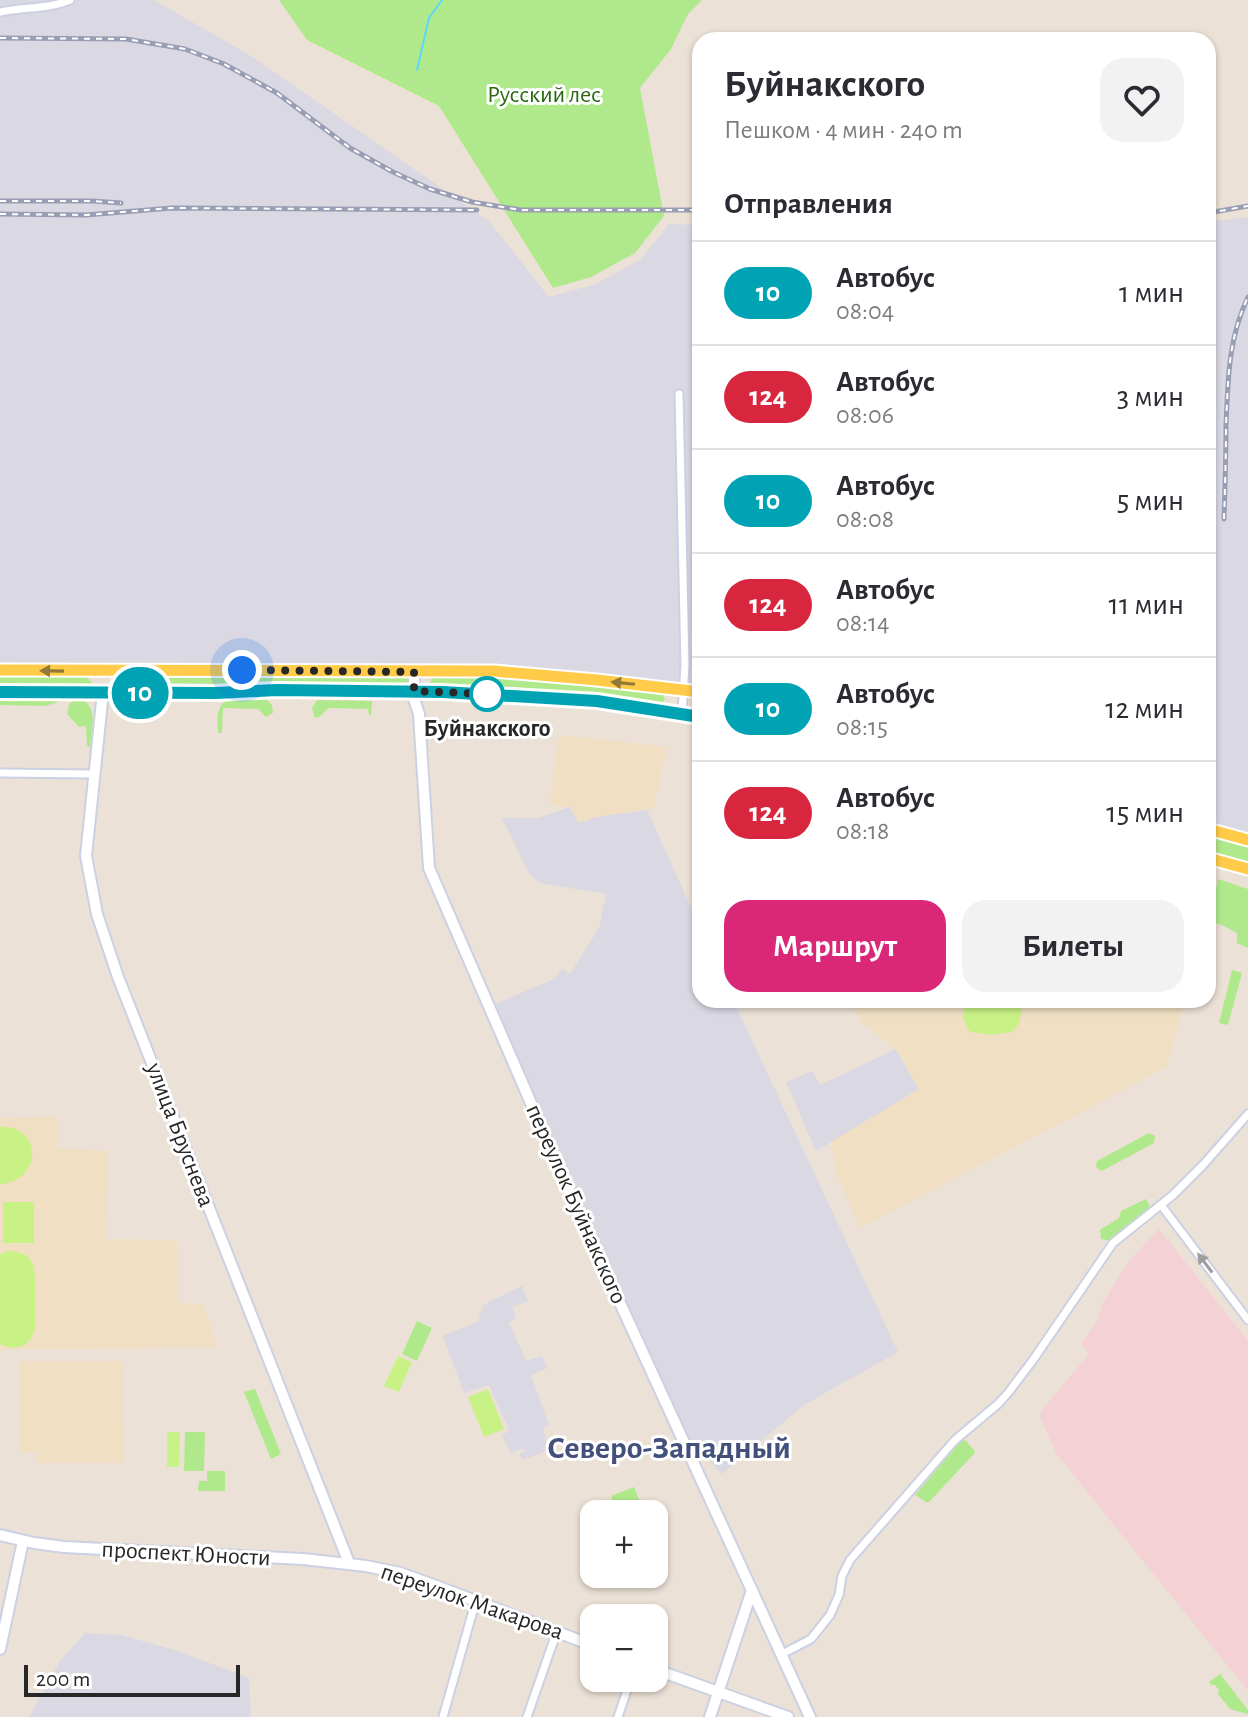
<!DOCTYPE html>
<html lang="ru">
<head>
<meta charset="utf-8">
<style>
  :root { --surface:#fff; --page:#f2f2f3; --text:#2b2b33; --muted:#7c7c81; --line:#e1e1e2; --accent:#db2777 }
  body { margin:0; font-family:"Alegreya Sans",sans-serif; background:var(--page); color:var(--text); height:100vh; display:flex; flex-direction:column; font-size:30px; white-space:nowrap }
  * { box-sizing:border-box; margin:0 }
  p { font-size:26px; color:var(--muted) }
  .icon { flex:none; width:44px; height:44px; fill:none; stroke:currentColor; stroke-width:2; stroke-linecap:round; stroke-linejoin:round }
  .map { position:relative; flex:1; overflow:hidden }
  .drawer { position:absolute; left:692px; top:32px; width:524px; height:976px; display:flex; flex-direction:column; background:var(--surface); border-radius:24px; box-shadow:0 2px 6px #0004 }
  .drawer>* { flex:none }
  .badge { padding:0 16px; border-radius:26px; font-size:28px; line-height:52px }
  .fabs { position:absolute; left:580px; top:1500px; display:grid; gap:16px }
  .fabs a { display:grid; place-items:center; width:88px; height:88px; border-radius:16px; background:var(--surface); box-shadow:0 2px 6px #0004; font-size:40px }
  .scale { position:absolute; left:24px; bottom:20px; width:216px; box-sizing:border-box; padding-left:8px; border:4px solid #272727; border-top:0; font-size:22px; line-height:28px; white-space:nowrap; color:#272727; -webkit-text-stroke:6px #fff; paint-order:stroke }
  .you { position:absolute; width:40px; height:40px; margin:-20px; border:6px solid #fff; border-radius:50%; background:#1a73e8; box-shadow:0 0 0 12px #1a73e833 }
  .map>.badge { position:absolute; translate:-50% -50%; box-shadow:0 0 0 4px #fff }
  h2 { padding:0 32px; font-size:30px; line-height:72px }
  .round { display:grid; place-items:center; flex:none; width:84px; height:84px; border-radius:24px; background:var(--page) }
  .overview { display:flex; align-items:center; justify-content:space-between; height:136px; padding:0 32px }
  h1 { font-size:38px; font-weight:700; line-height:60px }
  .action { display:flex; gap:16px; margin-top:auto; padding:16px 32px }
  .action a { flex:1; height:92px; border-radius:24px; background:var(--accent); color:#fff; font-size:32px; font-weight:700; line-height:92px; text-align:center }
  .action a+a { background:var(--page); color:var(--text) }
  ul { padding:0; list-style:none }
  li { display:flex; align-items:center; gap:24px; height:104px; padding:0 32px; border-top:2px solid var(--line) }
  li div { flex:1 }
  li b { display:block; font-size:30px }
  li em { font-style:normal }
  li .badge { min-width:88px; font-weight:700; text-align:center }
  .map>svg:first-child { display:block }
  .industrial { fill:#dad8e3 }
  .education { fill:#f0dfc3 }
  .medical { fill:#f4d1d5 }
  .green { fill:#b0e98b }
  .pitch { fill:#c9f286 }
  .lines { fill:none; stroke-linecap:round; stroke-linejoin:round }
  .stream { stroke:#5cd8fb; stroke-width:2 }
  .street-casing { stroke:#cbd1e2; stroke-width:11 }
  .secondary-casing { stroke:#cbd1e2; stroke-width:14 }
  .primary-casing { stroke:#fff; stroke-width:15 }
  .street { stroke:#fff; stroke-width:7 }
  .secondary { stroke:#fff; stroke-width:10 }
  .primary { stroke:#ffcb48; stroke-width:11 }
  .rail-casing { stroke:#999eb4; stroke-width:5 }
  .rail { stroke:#fff; stroke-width:2; stroke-dasharray:6; stroke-linecap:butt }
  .oneway { fill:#937938 }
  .oneway2 { fill:#9e9e9e }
  .line-casing { stroke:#fff; stroke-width:18 }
  .line { stroke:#00a3b4; stroke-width:12 }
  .walk { stroke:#272727; stroke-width:8; stroke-dasharray:0 14.4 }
  .stop-dot { fill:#fff; stroke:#00a3b4; stroke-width:4 }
  .labels { text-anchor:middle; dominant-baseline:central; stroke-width:6; stroke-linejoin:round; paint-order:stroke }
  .park-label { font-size:24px; fill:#286912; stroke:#fff }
  .stop-label { font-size:24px; font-weight:bold; fill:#272727; stroke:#fff }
  .street-label { font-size:24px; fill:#272727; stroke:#fff }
  .district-label { font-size:32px; font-weight:bold; fill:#43507b; stroke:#fff }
</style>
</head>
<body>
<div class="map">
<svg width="1248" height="1717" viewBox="0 0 1248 1717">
  <rect width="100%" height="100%" fill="#ece1d6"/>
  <path class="industrial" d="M0 0H154L251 56 489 221 549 297 596 284 641 259 669 224 700 225V685L543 669 266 663H0Z
    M1248 217V836L1208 825V222Z
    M570 807 579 823 596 817 647 810 700 927V1000H733L898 1352 804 1405 722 1474 685 1435 493 1005 554 979 562 969 570 974 599 928 606 894 539 883 528 871 502 818H538Z
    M896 1049 919 1090 816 1151 786 1082 812 1071 820 1085Z
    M522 1286 528 1301 512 1307 516 1319 509 1322 526 1361 542 1356 547 1368 531 1375 549 1425 543 1428 548 1450 523 1460 519 1454 525 1451 524 1448 511 1453 502 1436 509 1430 489 1385 464 1393 443 1336 478 1322 483 1306 487 1303Z
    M85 1633 121 1635 178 1651 249 1678 251 1717H29L60 1661Z"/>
  <path class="education" d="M559 735 667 747 654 808 596 817 579 823 570 807 549 805Z
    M848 1000H1185L1167 1067 860 1228 837 1176 831 1142 919 1089 896 1049 863 1024Z
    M58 1117 57 1148 108 1151 105 1239 177 1240 178 1303 203 1304 218 1347 0 1350V1118Z
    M19 1361H122L123 1463H38V1453H19Z"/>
  <path class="medical" d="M1159 1229 1248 1341V1691L1056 1453 1040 1417 1042 1410 1089 1354 1081 1344 1099 1319 1102 1304 1130 1260Z"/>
  <path class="green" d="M279 0H702L688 14 671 49 640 88 664 216 635 253 591 277 553 288 439 106 307 40Z
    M117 674 405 677 407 678 408 682 405 685 117 683Z
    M0 677H87L92 683 87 687 0 686Z
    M432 677 506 678 662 694 665 699 662 703C586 693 511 688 434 686L430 683Z
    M0 698H53L58 702 45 706 0 705Z
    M76 698C100 703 92 728 90 747H88L87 745 86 726 79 727 67 714 69 704Z
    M227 700H267L272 705 273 713 266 717 258 709 223 708 222 733H218C218 721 215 707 227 700Z
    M317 700 372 701 371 715H369L368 709 329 708 319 717 315 718 312 708Z
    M1208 835 1248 846V862L1208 851Z
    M1218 879 1248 889V948L1237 943V933L1224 926 1209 921Z
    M1232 970 1242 973 1228 1025 1219 1023Z
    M1149 1133 1155 1136 1154 1143 1102 1171 1096 1167 1097 1161Z
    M1146 1199 1150 1206 1155 1203 1158 1204 1111 1241 1101 1239 1100 1230 1119 1218 1121 1211Z
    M417 1321 432 1328 417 1361 402 1354Z
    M255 1389 281 1454 271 1459 244 1392Z
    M185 1432H205L204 1471H184Z
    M965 1440 974 1450 975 1453 971 1457 929 1502H926L915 1495 961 1441Z
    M207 1471H225V1491H198L199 1481H207Z
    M634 1487 640 1502 617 1511 611 1496Z
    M1220 1674 1248 1710V1714L1230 1709 1218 1694 1219 1690 1215 1685H1211L1209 1682Z"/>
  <path class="pitch" d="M966 1000H1024L1019 1023 1014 1031C997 1035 985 1036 969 1031L963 1017Z
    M0 1127C4 1127 9 1127 13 1128 43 1138 37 1182 0 1184Z
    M3 1202H34V1243H3Z
    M8 1251C37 1251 35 1271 35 1293 35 1304 35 1316 35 1327 32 1345 17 1353 0 1344V1254Z
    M398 1356 412 1362 399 1392 384 1386Z
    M488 1389 504 1429 484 1437 468 1397Z
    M167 1432H180L179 1467H167Z"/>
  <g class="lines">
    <path class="stream" d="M417 70 429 18 442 0"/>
    <defs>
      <path id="street" d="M0 12C23 7 49 9 70 0
        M679 394 685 665 682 713
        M0 773 94 774
        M1161 1205 1248 1320
        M782 1654 811 1639 830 1615 839 1595 842 1576 850 1560 955 1440 998 1404 1008 1393 1033 1360 1113 1243 1173 1195 1203 1165 1248 1114
        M443 1717 476 1600
        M527 1717 557 1631
        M618 1717 631 1678"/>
      <path id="secondary" d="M414 672V699L419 714 429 868 576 1207 810 1717
        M103 692 86 856 97 914 118 977 349 1563
        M0 1535 34 1543 64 1547 303 1559 366 1566 400 1573 431 1584 594 1646
        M0 1649 23 1541
        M654 1669 788 1717
        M710 1717 752 1590"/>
      <path id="primary" d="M0 670 494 671 597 680 700 692
        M0 692 216 693 277 690 443 692 597 701 700 717
        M1208 829 1248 840
        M1208 858 1248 869"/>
    </defs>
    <use href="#street" class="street-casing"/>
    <use href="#secondary" class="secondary-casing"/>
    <use href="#primary" class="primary-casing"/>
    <use href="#street" class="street"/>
    <use href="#secondary" class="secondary"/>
    <use href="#primary" class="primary"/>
    <defs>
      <path id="rail" d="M0 38 126 39 185 49 224 64 277 93 350 148 393 172 430 189 472 202 521 210H700
        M0 201H92L121 203
        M1208 213 1248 206
        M0 214 86 215 172 208 477 210
        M1224 519C1225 488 1226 457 1226 425 1228 380 1228 339 1248 297"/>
    </defs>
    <use href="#rail" class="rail-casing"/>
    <use href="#rail" class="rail"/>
  </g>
  <defs><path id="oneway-solid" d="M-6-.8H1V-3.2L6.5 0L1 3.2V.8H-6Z" transform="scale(2)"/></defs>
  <g class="oneway">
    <use href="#oneway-solid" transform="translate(52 671) rotate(-179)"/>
    <use href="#oneway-solid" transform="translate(623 683) rotate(-174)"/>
  </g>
  <use class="oneway2" href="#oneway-solid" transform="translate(1205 1263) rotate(-127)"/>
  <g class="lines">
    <defs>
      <path id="line" d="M0 692 216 693 277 690 443 692 597 701 700 717"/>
    </defs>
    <use href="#line" class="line-casing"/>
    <use href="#line" class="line"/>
    <path class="walk" d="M242 670 414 672V691L487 694"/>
  </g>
  <circle class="stop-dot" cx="487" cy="694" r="16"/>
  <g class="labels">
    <g class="park-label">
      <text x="544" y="95">Русский лес</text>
    </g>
    <g class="stop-label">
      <text x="487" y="729">Буйнакского</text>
    </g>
    <g class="street-label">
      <text transform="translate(180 1135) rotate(69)">улица Бруснева</text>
      <text transform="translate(576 1204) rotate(66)">переулок Буйнакского</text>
      <text transform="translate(186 1554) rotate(3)">проспект Юности</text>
      <text transform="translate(472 1602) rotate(19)">переулок Макарова</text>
    </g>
    <g class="district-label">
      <text x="669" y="1448">Северо-Западный</text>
    </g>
  </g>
</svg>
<div class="fabs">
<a>+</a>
<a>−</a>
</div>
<div class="scale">200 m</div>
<div class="you" style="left:242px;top:670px"></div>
<b class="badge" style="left:140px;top:693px;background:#00a3b4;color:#fff">10</b>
<section class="drawer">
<div class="overview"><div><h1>Буйнакского</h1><p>Пешком · 4 мин · 240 m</p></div><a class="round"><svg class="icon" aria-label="heart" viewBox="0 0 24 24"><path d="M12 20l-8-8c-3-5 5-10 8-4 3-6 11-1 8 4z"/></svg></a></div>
<h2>Отправления</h2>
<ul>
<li><span class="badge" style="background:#00a3b4;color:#fff">10</span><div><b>Автобус</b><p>08:04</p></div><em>1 мин</em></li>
<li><span class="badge" style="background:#d7263d;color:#fff">124</span><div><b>Автобус</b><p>08:06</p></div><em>3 мин</em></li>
<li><span class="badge" style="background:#00a3b4;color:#fff">10</span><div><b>Автобус</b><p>08:08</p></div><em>5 мин</em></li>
<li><span class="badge" style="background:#d7263d;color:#fff">124</span><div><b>Автобус</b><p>08:14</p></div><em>11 мин</em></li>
<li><span class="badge" style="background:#00a3b4;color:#fff">10</span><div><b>Автобус</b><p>08:15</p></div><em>12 мин</em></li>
<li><span class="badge" style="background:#d7263d;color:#fff">124</span><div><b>Автобус</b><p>08:18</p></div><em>15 мин</em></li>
</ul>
<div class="action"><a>Маршрут</a><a>Билеты</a></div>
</section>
</div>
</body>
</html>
